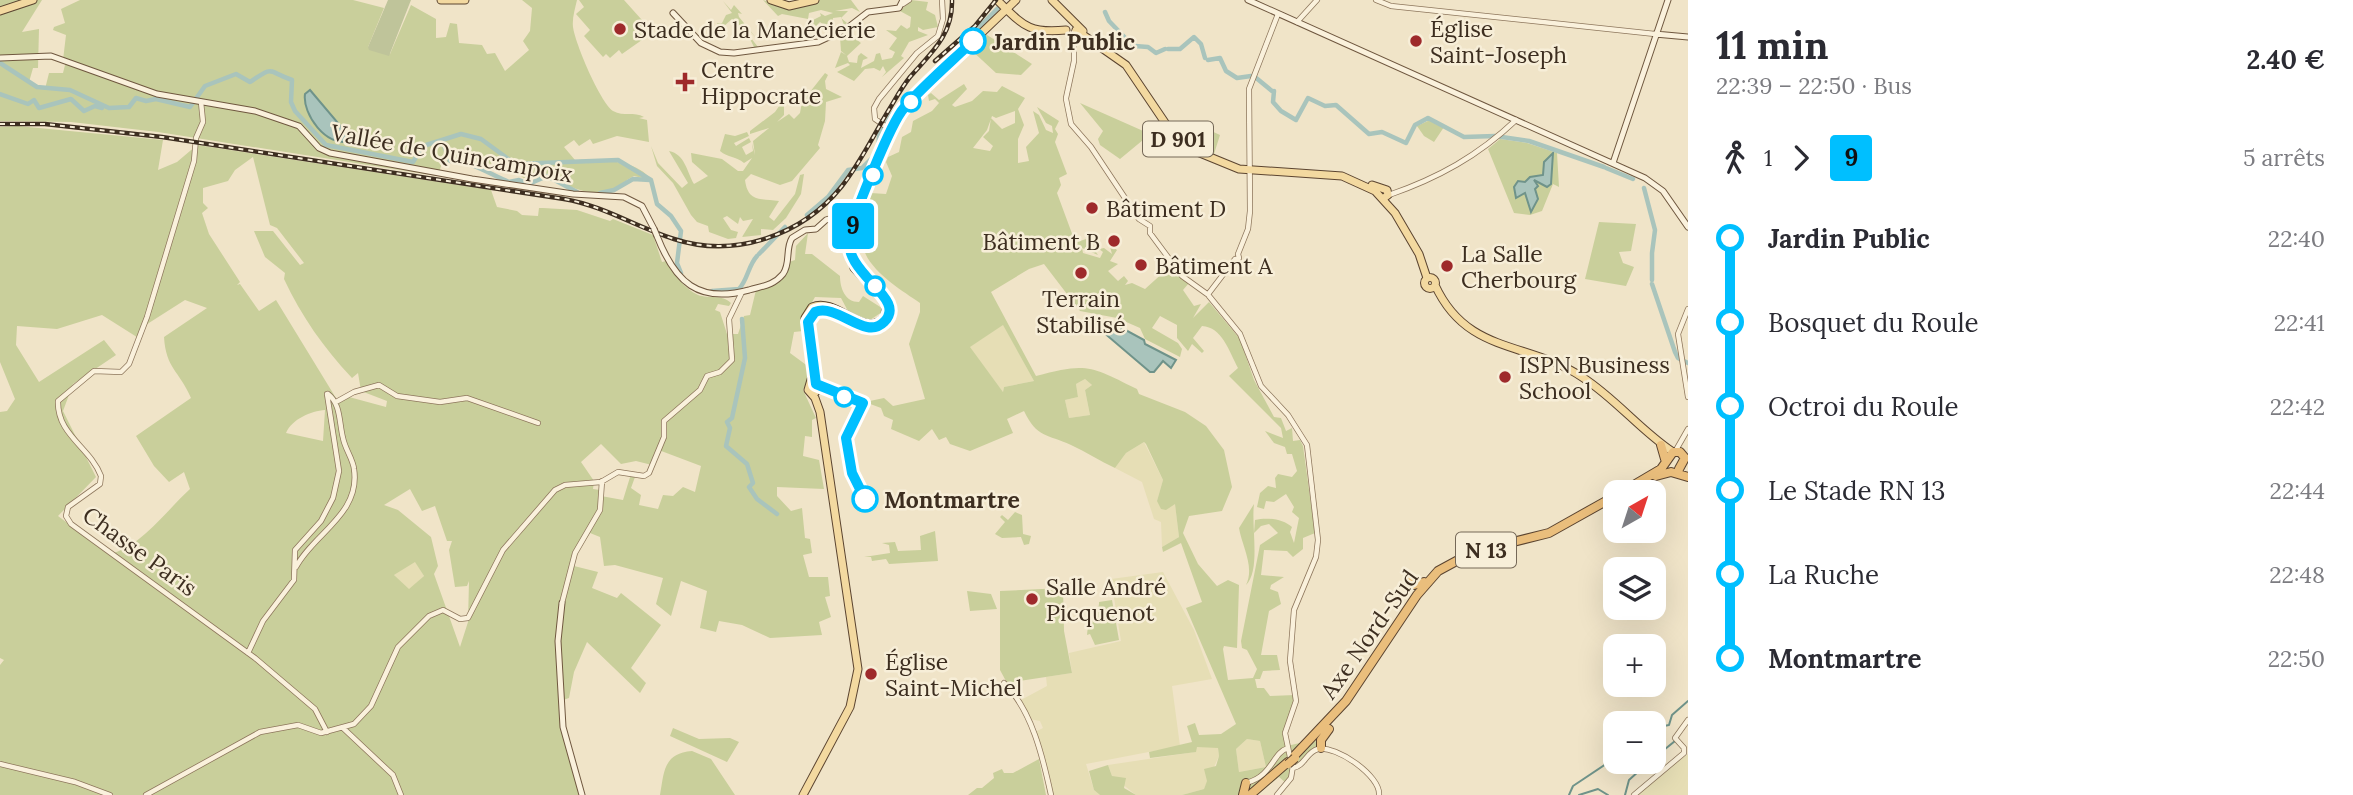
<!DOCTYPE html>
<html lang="fr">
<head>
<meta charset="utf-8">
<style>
  :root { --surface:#fff; --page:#f2f2f3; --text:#2b2b33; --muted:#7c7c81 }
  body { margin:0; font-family:Lora,serif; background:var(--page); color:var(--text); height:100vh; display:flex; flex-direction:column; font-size:26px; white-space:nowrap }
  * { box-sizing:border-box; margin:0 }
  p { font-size:23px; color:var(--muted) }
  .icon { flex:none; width:38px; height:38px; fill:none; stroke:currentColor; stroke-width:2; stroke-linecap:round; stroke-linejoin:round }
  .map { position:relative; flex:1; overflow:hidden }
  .side { display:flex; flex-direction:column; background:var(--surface); width:665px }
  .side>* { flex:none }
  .badge { padding:0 14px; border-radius:5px; font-size:24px; line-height:46px }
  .needle { width:46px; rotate:39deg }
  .fabs { position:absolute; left:1603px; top:480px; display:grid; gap:14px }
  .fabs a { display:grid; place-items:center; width:63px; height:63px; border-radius:14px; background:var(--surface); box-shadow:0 7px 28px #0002; font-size:35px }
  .map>.badge { position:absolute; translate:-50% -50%; box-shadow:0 0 0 4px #fff }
  .legs { display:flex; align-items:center; gap:10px; height:77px; padding:0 28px; font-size:23px }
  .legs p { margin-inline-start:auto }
  .overview { display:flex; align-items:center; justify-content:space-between; height:119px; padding:0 28px }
  h1 { font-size:38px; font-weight:800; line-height:52px }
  ul { padding:0 28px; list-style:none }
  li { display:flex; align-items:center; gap:24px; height:84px; font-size:26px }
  li i { display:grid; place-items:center; width:10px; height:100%; margin:0 9px; background:currentColor }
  li i::after { content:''; width:18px; height:18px; margin:-9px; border:5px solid; border-radius:50%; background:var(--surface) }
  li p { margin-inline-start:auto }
  li:first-child i { background:linear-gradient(#0000 50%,currentColor 0) }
  li:last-child i { background:linear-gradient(currentColor 50%,#0000 0) }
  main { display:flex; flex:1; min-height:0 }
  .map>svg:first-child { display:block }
  .farmland { fill:#e6deb5 }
  .green { fill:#c9cf9b; fill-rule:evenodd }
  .cemetery { fill:#bfc49a }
  .water { fill:#a9c4bc; stroke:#6f938a; stroke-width:2 }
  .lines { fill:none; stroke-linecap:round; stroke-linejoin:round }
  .stream { stroke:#6f938a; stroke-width:2 }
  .river { stroke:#a9c4bc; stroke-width:4.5 }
  .tertiary-casing { stroke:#8d765c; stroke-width:6 }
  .secondary-casing { stroke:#6f573f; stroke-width:7 }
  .primary-casing { stroke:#5b4430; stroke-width:9 }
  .trunk-casing { stroke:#5b4430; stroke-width:10 }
  .tertiary { stroke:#faf1dc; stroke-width:4.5 }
  .secondary { stroke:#faf1dc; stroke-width:5 }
  .primary { stroke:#f3d9a0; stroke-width:7 }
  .trunk { stroke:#eabe7c; stroke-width:8 }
  .rail-casing { stroke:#3d2e20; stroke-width:4.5 }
  .rail { stroke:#f7eed8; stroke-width:2; stroke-dasharray:5; stroke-linecap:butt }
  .secondary-bridge-casing { stroke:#6f573f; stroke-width:7; stroke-linecap:butt }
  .trunk-bridge-casing { stroke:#5b4430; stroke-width:10; stroke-linecap:butt }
  .secondary-bridge { stroke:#faf1dc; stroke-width:5 }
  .trunk-bridge { stroke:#eabe7c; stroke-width:8 }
  .line-1-casing { stroke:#fff; stroke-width:16 }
  .line-1 { stroke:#00bfff; stroke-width:10 }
  .poi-dot { fill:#9e2a2b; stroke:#f7eed8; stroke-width:2.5 }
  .stop-1-dot { fill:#fff; stroke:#00bfff; stroke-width:3.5 }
  .labels { text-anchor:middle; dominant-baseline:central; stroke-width:5; stroke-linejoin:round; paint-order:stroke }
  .shield { fill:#f7eed8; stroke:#756857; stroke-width:2 }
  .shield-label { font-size:21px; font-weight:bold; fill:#3d2e20 }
  .poi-label { font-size:23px; fill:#3d2e20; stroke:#f7eed8; text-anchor:start }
  .stop-label { font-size:23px; font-weight:bold; fill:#3d2e20; stroke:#f7eed8; text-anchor:start }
  .street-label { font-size:23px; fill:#3d2e20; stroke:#f7eed8 }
</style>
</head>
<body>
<main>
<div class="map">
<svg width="1688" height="795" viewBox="0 0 1688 795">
  <rect width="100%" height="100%" fill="#f0e4c8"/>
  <path class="farmland" d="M1003 324 1034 381 1004 387 1003 392 969 347Z
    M1085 379 1092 385 1085 390 1090 415 1069 418 1065 400 1078 397 1076 384Z
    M1144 442 1163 480 1157 501 1175 503 1179 537 1162 547 1161 522 1154 519 1142 482 1115 468 1126 453Z
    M415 561 424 576 409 590 394 575Z
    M1163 572 1194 630 1212 679 1172 686 1180 746 1086 764 1094 790 1100 795H1051L1035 732 1043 728 1040 721 1029 719 1021 700 1047 686 1046 677 1072 673 1069 653 1121 641 1111 579Z
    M1247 739 1260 741 1266 767 1239 772 1236 749Z
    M1196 747H1218L1219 756 1204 789 1182 795H1136L1112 776 1108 765 1195 752Z
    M1688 754V795H1636L1649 782Z"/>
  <path class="green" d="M0 0H42L22 32 39 29 38 68H33L29 82 45 89 49 73H63L66 61 63 60 66 35 53 30 54 27 65 23 61 9 80 0H353L384 8 368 47 390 54 411 5 436 19V38L446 37 450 23 457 24 459 43 482 45 487 54 495 53 505 71 529 50 523 41 530 31 532 8 522 0H577C575 9 572 18 573 27 575 43 600 102 613 111 624 117 634 111 644 117L639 118 647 120 649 142 617 136 593 144 590 139 579 146 574 140 564 147 575 160C597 159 638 159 651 180L634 176C625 180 619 188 610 191 587 198 564 183 544 175 533 180 527 183 518 173L520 168 495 156 491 164 481 161 478 166 461 160 442 163 438 176 158 132 71 122 0 121Z
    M579 0H624L650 29 649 35 622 54 619 50 610 58 606 54 603 57 584 36 590 30 576 14 584 7Z
    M763 0 781 6 819 0H851L860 12 852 8 835 11H848L841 18 847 23 844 25 841 17 833 18 832 28 844 29 834 33 820 22 816 26 811 21 821 16 820 13 825 16 833 13 821 10 809 13 808 19 782 14 778 16Z
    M911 0 928 2 926 10 935 15 938 27 923 30 918 27V31L928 35 909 42 901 56 904 58 882 77 886 72 883 66 880 71 874 68 865 69 854 81 837 72 850 65 848 63 835 68 841 52 846 55 841 51 840 37 848 33 861 43 847 56 849 62 857 63 858 56 861 53 868 58 863 60 861 68 874 61 876 54 880 53 882 60 892 58 895 52 889 49 897 38 886 30 896 31 901 25 907 29 910 27 911 17 900 11Z
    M723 1 731 10 734 5 742 14 738 13 739 17 762 45 745 25 743 28 758 47 755 49 749 37 744 40 741 36 744 33 735 28 736 22 732 19 723 27 726 30 723 31 717 23H722L726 15 732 13Z
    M984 33 1032 64 1021 75 996 73 969 48Z
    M825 73 828 75 825 81 826 89 842 97 826 102 825 121 818 145 820 148 792 181 780 185 751 174 745 180C748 203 761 198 779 201L769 217 774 221 795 194 800 175 804 174 801 194 786 218 773 230 761 229V235L742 237 753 219 743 221 740 217 738 224 727 216 723 218 731 230 738 232 736 238 728 239 709 232 708 226 697 222 691 215 673 183 657 166 651 146 658 163 682 188 688 183 669 151C685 154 687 172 694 184L708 176 692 162 691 153 722 159 738 171H743L752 158 744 163C736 156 728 158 720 151L725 134 735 136 747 132 749 136 734 143 736 146 749 138 751 142 742 147 746 155 753 151 752 143 755 155 753 141 769 128 750 134V131L775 112 784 99V115L777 122 789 114 794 119 800 113 802 102Z
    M964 84 967 89 952 105 955 107 972 101 983 91 997 92 1002 86 1025 98 1018 109 1024 125 1018 139V163L1029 161 1026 147 1039 133 1033 111 1039 115 1046 130 1053 133 1052 126 1046 123 1037 107 1059 121 1055 129 1058 134 1055 142 1067 174 1059 178 1061 185 1057 193 1074 239 1077 242 1086 239 1098 255 1082 248 1083 253 1100 258 1103 252 1099 249 1104 248 1112 254 1110 247H1113L1117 250 1110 261 1118 264 1108 271 1118 281 1124 276 1128 281 1125 285 1132 283 1145 289 1165 271 1172 277 1177 273 1189 283 1183 290 1194 306 1201 304 1193 318 1209 302 1240 339 1254 380 1274 417 1281 418 1286 431 1292 428 1293 441 1300 440 1303 446 1315 533 1303 538V549L1293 557 1287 551 1264 550 1261 575 1284 577 1271 585 1270 589 1278 592 1281 604 1269 611 1261 655H1277L1280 670 1263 671 1260 679H1255L1257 688H1264L1270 696 1295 695C1298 711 1285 726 1287 746L1308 741 1312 744 1320 737 1319 747 1297 766 1294 764 1286 783 1279 777 1257 795H1182L1204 789 1207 781 1204 769 1216 766 1219 756 1218 748 1197 747 1196 752 1150 758 1149 752 1192 742 1187 726 1195 723 1199 735 1221 734 1236 724 1186 608 1202 602 1181 543 1163 552 1162 547 1179 537 1175 504 1166 510 1161 509 1157 501 1163 480 1146 444 1144 442 1126 453 1115 468C1100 461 1086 452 1071 445 1047 434 1037 438 1024 411L1007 419 1013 433 970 451 950 444 946 437 939 440 932 429 919 441 891 429 893 420 884 416 881 408 865 402 884 398 893 406 925 399 909 344 920 312V303C900 289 860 266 862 237 863 223 869 207 871 193L886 194 892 176 886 162 888 157 899 152 902 137 911 132 913 121 932 111 939 103 935 99 929 101 928 95 931 93 939 100ZM1015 111V123L1002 129 991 118 989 131 983 137 993 146 990 151 973 148 987 130 992 116 996 118ZM1044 264 1080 311 1117 318 1140 328 1145 339 1180 357 1182 349 1178 343 1152 328 1160 316 1177 325V338L1188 351 1192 344 1202 353 1204 351 1193 338 1202 326C1222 327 1229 351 1238 368L1229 376 1281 428 1283 438 1265 431 1274 443 1285 447 1287 454H1292L1297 471 1292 477 1278 474 1275 478 1276 488 1268 486 1260 493 1257 507 1264 509 1266 501 1274 502 1286 494 1294 507 1292 512 1299 518 1294 543 1290 532 1292 527C1283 519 1267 517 1255 520L1254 533 1261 526 1269 524 1278 533 1260 545 1241 641 1242 648 1247 650 1257 669 1253 678 1228 680 1223 649 1224 646 1237 648 1239 585 1228 580 1217 586 1198 564 1183 533 1189 516 1222 511 1232 487 1224 450 1206 426 1185 412 1139 394 1137 389C1091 366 1087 362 1036 376L991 292 1029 269ZM1003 325 1034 381 1004 387 1003 392 970 347ZM1085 379 1092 385 1085 390 1090 415 1069 418 1065 400 1078 397 1076 384ZM1247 739 1260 741 1266 767 1239 772 1236 749Z
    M1080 103 1141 130 1149 135 1120 159 1100 145 1098 139 1103 131Z
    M1430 120 1444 127 1434 142 1424 136 1417 126Z
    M18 126 163 140 158 170 177 162 197 145 491 190 497 207 517 211 522 215 538 216 539 208H543L577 210 610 221 613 219 653 235 662 262 666 261C674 273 684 289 698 295 709 299 722 294 731 303L729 306 718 304 715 310 720 312 727 334H738L744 316 750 315 756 290C775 288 784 281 789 262L795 260 796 246 808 233 805 254H812L840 276C840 288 845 302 859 302L863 296 885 310 867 322 849 313 841 298 815 297 802 320 803 331 794 332 790 353 809 367V379L803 390 816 418 812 420V437L805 436 803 456 819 460 824 489 777 487V496L791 511 802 508 805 538 810 539 812 553 803 555 809 577H828L830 596 825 597 831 617 819 622 822 635 770 638 742 625 719 621 716 632 700 628 707 591 681 581 671 616 656 604 663 578 615 565 604 566 600 537 590 533 578 552 574 566 598 572 592 588 617 598 621 593 661 625 631 668 646 683 640 693 587 642 574 672 569 698 560 701 562 728 581 795H0V665L4 660 0 658V412L7 411 15 399 0 362V127ZM253 157 270 225 277 228 304 263 300 265 273 231H254L265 257 285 273 284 279C302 317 323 347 352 378L358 373 361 391 387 401 386 407 349 397 339 403 276 300 259 311 240 284 237 285 240 282 209 234 202 213 208 208 203 203V188L228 181 235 170ZM185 300 207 308 164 337C166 369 179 370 191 398L136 436 154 466 169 482 184 472 190 489C167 510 139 549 109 554L58 516 96 477 63 411 73 384 116 355 104 340 39 382 16 345 17 326 57 329 102 315 140 339 141 328ZM325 410 323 441 286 433C292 419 311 411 325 410ZM601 444 621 464 636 461 652 465 656 449 701 466 695 492 683 487 673 496 663 495 658 509 639 505 641 495 631 488 635 477 631 474 623 500 601 496 600 490 593 489 594 481 581 462ZM410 489 422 511 435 506 447 541H452L449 550 455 587 467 586 469 581 468 622 460 647 434 574 438 566 431 537 398 510 384 505ZM415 562 424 576 409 589 394 575Z
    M1207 129 1220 135 1214 154 1201 149 1197 141 1200 143Z
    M1500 139 1527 143 1557 153 1559 187 1553 184 1542 211 1530 215 1514 213 1488 149Z
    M1599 222 1636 224 1631 251 1619 252 1623 263 1634 267 1626 286 1585 279Z
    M1254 504C1251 527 1261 570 1246 585 1255 567 1242 546 1239 528Z
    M1015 512 1022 515 1023 534 1031 536 1029 544 1024 545 1021 537 1002 538 995 534 1005 522 1000 517 1002 515 1008 520Z
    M935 531 938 561 889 564 886 559 872 561 871 557H864L890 553 889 545 882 543 895 542 898 551 921 550 920 536Z
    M1063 588 1064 631 1072 673 1007 683 1000 670V591Z
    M967 591 991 594 997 609 970 611Z
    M1112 600 1119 640 1095 645 1090 634 1087 635C1087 622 1100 614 1099 602Z
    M673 728 699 739 730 738 739 742 727 762 670 736Z
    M692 751 711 759 735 795H660C664 773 663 753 692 751Z
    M1039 759 1046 795H968L977 788H982L994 778 993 773 1002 769 1004 773H1013Z
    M1108 765 1112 776 1126 778 1124 788 1136 795H1100L1094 790 1089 771Z"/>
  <path class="cemetery" d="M388 0H411L389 56 369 50 368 47Z"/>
  <path class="water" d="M310 90 349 136V141C327 148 302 114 305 94Z
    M1553 153 1551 184 1547 187 1534 180 1538 186 1535 189 1538 199 1531 212 1525 193 1516 198 1514 187 1518 181 1525 182 1530 177 1543 175 1544 162Z
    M1108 324 1109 329 1118 333 1122 328 1144 340 1145 344 1176 360 1171 368 1163 361 1154 372H1150L1103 332 1101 327Z"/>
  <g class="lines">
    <path class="stream" d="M1654 728 1669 725 1672 715 1688 701
      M1654 758 1675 741
      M1569 795 1573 786 1615 758
      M1579 795 1598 789 1608 795
      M1625 795 1629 780 1650 761"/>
    <path class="river" d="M1105 12 1109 21 1133 46
      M1135 46 1148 47 1156 53 1165 49
      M1168 49H1180L1194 37 1201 44 1205 58
      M1208 60 1220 58 1226 71 1237 78 1251 76
      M0 63 37 87 70 90 109 108 129 107 136 98 146 101 156 99 190 107 205 86 236 74 250 82C275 65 266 71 292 80L291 102 295 111 326 145 413 162 423 146 461 134 481 139 515 164 618 160 651 180 657 204 671 216 681 231 677 263 681 273
      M1255 77 1272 91
      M919 88 999 7
      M1274 91 1273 102 1281 111 1296 120 1308 98 1325 106 1336 105 1369 134 1382 132 1406 143 1415 125 1428 118 1464 137 1495 136 1529 141 1604 167
      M0 94 28 104 34 100 39 108 71 99 84 111 95 106 102 108
      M442 141 450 161C470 160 491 175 509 182L519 180 529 184 547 176 577 192
      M1606 168 1633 179
      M1644 188 1655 230 1652 253V280
      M600 193 614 190 633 179 650 180
      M807 215 828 197 848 170 862 168 878 152 879 136 892 114 913 94
      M759 254 785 227
      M1652 284 1675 352 1678 358 1688 363
      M712 291 739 289C748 279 748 266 757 256
      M742 319 745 358 732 418 727 422 730 428 726 446 747 464 753 483 749 487 757 499 777 514"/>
    <defs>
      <path id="tertiary" d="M1376 0 1391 6 1655 34
        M903 4 909 0
        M1297 22 1317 0
        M1066 98 1074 61V32
        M1066 99 1071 124 1091 147 1139 219 1150 226V233L1182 276 1207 294
        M201 102 203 122 196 138 194 161 147 317 129 364 121 372 94 371 58 401C57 435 90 447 101 476L100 484 68 507 66 516 71 524 255 658 315 709 327 732
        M891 130 875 119 874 108 879 99 917 53 938 36 943 19 942 0
        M1389 195C1438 178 1478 156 1516 120
        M1238 254 1248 229 1250 211 1249 89 1278 14
        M1209 293 1235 259 1239 258 1238 254
        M1209 296 1240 334 1261 386 1288 415 1307 445 1318 540 1316 557 1294 610 1290 661 1296 701 1285 733 1290 757
        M1688 309 1678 334 1688 397
        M336 402 354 392 379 385 397 396 440 402 467 398 538 423
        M1676 450 1688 429
        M296 567C313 534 361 514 354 469 353 459 345 449 343 438 339 423 341 404 328 394
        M562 603 575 553 600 510 602 481
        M248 653 263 621 294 580 295 550 321 521 333 498 339 471 327 394
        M1004 683C1032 710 1043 758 1051 795
        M343 728 393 775 401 795
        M0 764 75 782 110 795
        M1293 768C1305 766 1306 752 1318 749 1336 745 1381 776 1379 795
        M1246 783C1273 776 1272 753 1288 748
        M146 795 260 732 298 725 321 733 354 724 371 706 398 647 429 616 443 610 460 619 468 618 503 550 555 490 565 485 601 482 618 472 644 476 649 473 664 437V421L700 390 707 376 720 372 732 360 729 319 742 292
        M1277 795 1291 778 1293 766
        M1634 795 1684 753V748L1675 738 1688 720"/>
      <path id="secondary" d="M1248 0 1645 178 1663 191 1688 227
        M673 13 701 43 720 52 734 53 818 42 846 29 868 12 899 8 903 0
        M1655 34 1688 37
        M0 58 51 56 157 94 255 111 299 126 319 148 330 153 472 179 573 194 624 197 642 206 654 229
        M1613 163 1668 0
        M657 236C675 282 698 304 749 290 762 286 773 286 783 274 791 263 785 249 792 238L805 230 816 229 826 220 845 214 866 190
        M562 603 558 641 563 727 582 795"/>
      <path id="primary" d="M441 0H465
        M771 0 789 6 815 0
        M997 0C1023 25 1028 34 1066 30
        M1052 0 1083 31
        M0 11 33 0
        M1076 30 1126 65 1172 133 1195 151 1239 169 1342 176 1375 191 1395 213 1419 254 1427 278
        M1372 185 1387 190 1388 195 1384 198
        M1424.5 283a5.5 5.5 0 1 1 11 0a5.5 5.5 0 1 1-11 0Z
        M1435 285C1467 355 1528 341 1582 377 1615 398 1641 431 1673 452
        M808 324 815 312 830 310
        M1529 357 1541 367 1547 360
        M811 384 819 388 813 395
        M803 795 850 707 858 669 820 412 815 398 808 390 813 373 805 318 812 307C837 296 863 340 885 317L886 302 854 268 847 242 894 121 900 111 1016 0"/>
      <path id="trunk" d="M1661 445 1665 459
        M1656 476 1671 472 1688 477
        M1622 492 1661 469 1673 452H1680L1685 458 1679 469
        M1408 579 1414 585 1424 582
        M1321 748V740L1329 729
        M1294 756 1346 701 1417 595 1438 571 1473 552 1549 533 1615 496
        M1243 795 1246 783
        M1250 795 1288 762"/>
    </defs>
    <use href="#tertiary" class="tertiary-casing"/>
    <use href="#secondary" class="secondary-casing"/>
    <use href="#primary" class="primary-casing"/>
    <use href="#trunk" class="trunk-casing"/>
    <use href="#tertiary" class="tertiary"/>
    <use href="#secondary" class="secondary"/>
    <use href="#primary" class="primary"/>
    <use href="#trunk" class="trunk"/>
    <defs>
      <path id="rail" d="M935 61 975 26 996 0
        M0 124H45L162 137 564 199C604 206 636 227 674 239 735 259 803 235 842 186 861 162 874 134 890 108 896 98 902 87 910 77 931 53 953 35 952 0"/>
    </defs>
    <use href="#rail" class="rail-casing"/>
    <use href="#rail" class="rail"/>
    <defs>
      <path id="secondary-bridge" d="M654 229 657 236"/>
      <path id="trunk-bridge" d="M1288 764 1295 758"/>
    </defs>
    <use href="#secondary-bridge" class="secondary-bridge-casing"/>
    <use href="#trunk-bridge" class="trunk-bridge-casing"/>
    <use href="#secondary-bridge" class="secondary-bridge"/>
    <use href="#trunk-bridge" class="trunk-bridge"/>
  </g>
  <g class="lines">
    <defs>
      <path id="line-1" d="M865 499 852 473 846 438 863 403 816 384 808 322 815 312C838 303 865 341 884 322 909 298 843 275 849 236 853 217 891 122 904 108 925 84 950 63 973 41"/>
    </defs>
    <use href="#line-1" class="line-1-casing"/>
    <use href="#line-1" class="line-1"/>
  </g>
  <g class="poi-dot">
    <circle cx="620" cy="29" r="7"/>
    <circle cx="1416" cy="41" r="7"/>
    <path d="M681.5 71.5h7v7h7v7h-7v7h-7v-7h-7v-7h7z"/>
    <circle cx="1092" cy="208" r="7"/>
    <circle cx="1114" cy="241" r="7"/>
    <circle cx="1141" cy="265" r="7"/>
    <circle cx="1447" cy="266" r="7"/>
    <circle cx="1081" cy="273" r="7"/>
    <circle cx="1505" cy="377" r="7"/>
    <circle cx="1032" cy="599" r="7"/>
    <circle cx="871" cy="674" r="7"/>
  </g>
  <g class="stop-1-dot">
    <circle cx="973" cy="41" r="12"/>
    <circle cx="911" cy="102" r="9"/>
    <circle cx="873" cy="175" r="9"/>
    <circle cx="875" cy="286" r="9"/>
    <circle cx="844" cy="397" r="9"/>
    <circle cx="865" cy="499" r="12"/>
  </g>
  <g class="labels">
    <g class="shield">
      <rect x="1143" y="121.5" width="70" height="35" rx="5"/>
      <rect x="1456" y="532.5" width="60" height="35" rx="5"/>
    </g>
    <g class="shield-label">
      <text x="1178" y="139">D 901</text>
      <text x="1486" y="550">N 13</text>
    </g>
    <g class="poi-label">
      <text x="1430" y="28">Église<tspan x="1430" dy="26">Saint-Joseph</tspan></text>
      <text x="634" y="29">Stade de la Manécierie</text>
      <text x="701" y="69">Centre<tspan x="701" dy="26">Hippocrate</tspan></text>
      <text x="1106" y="208">Bâtiment D</text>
      <text x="1100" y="241" text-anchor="end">Bâtiment B</text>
      <text x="1461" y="253">La Salle<tspan x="1461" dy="26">Cherbourg</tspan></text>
      <text x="1155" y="265">Bâtiment A</text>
      <text x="1081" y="298" text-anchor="middle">Terrain<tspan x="1081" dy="26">Stabilisé</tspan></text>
      <text x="1519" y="364">ISPN Business<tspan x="1519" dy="26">School</tspan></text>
      <text x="1046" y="586">Salle André<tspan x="1046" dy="26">Picquenot</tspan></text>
      <text x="885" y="661">Église<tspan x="885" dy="26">Saint-Michel</tspan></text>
    </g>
    <g class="stop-label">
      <text x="992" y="41">Jardin Public</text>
      <text x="884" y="499">Montmartre</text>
    </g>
    <g class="street-label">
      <text transform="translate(452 153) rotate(10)">Vallée de Quincampoix</text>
      <text transform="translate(140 551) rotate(36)">Chasse Paris</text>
      <text transform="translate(1369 634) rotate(-55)">Axe Nord-Sud</text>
    </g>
  </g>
</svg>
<div class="fabs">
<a><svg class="needle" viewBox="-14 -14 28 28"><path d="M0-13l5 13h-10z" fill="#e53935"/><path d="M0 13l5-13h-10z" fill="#7c7c81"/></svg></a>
<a><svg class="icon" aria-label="layers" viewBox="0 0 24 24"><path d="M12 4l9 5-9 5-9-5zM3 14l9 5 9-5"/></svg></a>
<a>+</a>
<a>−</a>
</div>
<b class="badge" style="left:853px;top:226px;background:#00bfff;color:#111">9</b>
</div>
<section class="side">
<div class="overview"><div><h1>11 min</h1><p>22:39 – 22:50 · Bus</p></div><b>2.40 €</b></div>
<div class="legs"><svg class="icon" aria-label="walk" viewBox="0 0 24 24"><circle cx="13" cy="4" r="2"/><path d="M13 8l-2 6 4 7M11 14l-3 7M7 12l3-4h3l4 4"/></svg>1<svg class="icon" aria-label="forward" viewBox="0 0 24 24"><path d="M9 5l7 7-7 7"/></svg><b class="badge" style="background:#00bfff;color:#111">9</b><p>5 arrêts</p></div>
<ul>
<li><i style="color:#00bfff"></i><b>Jardin Public</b><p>22:40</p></li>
<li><i style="color:#00bfff"></i><span>Bosquet du Roule</span><p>22:41</p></li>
<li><i style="color:#00bfff"></i><span>Octroi du Roule</span><p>22:42</p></li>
<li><i style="color:#00bfff"></i><span>Le Stade RN 13</span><p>22:44</p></li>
<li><i style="color:#00bfff"></i><span>La Ruche</span><p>22:48</p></li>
<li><i style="color:#00bfff"></i><b>Montmartre</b><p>22:50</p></li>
</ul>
</section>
</main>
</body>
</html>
